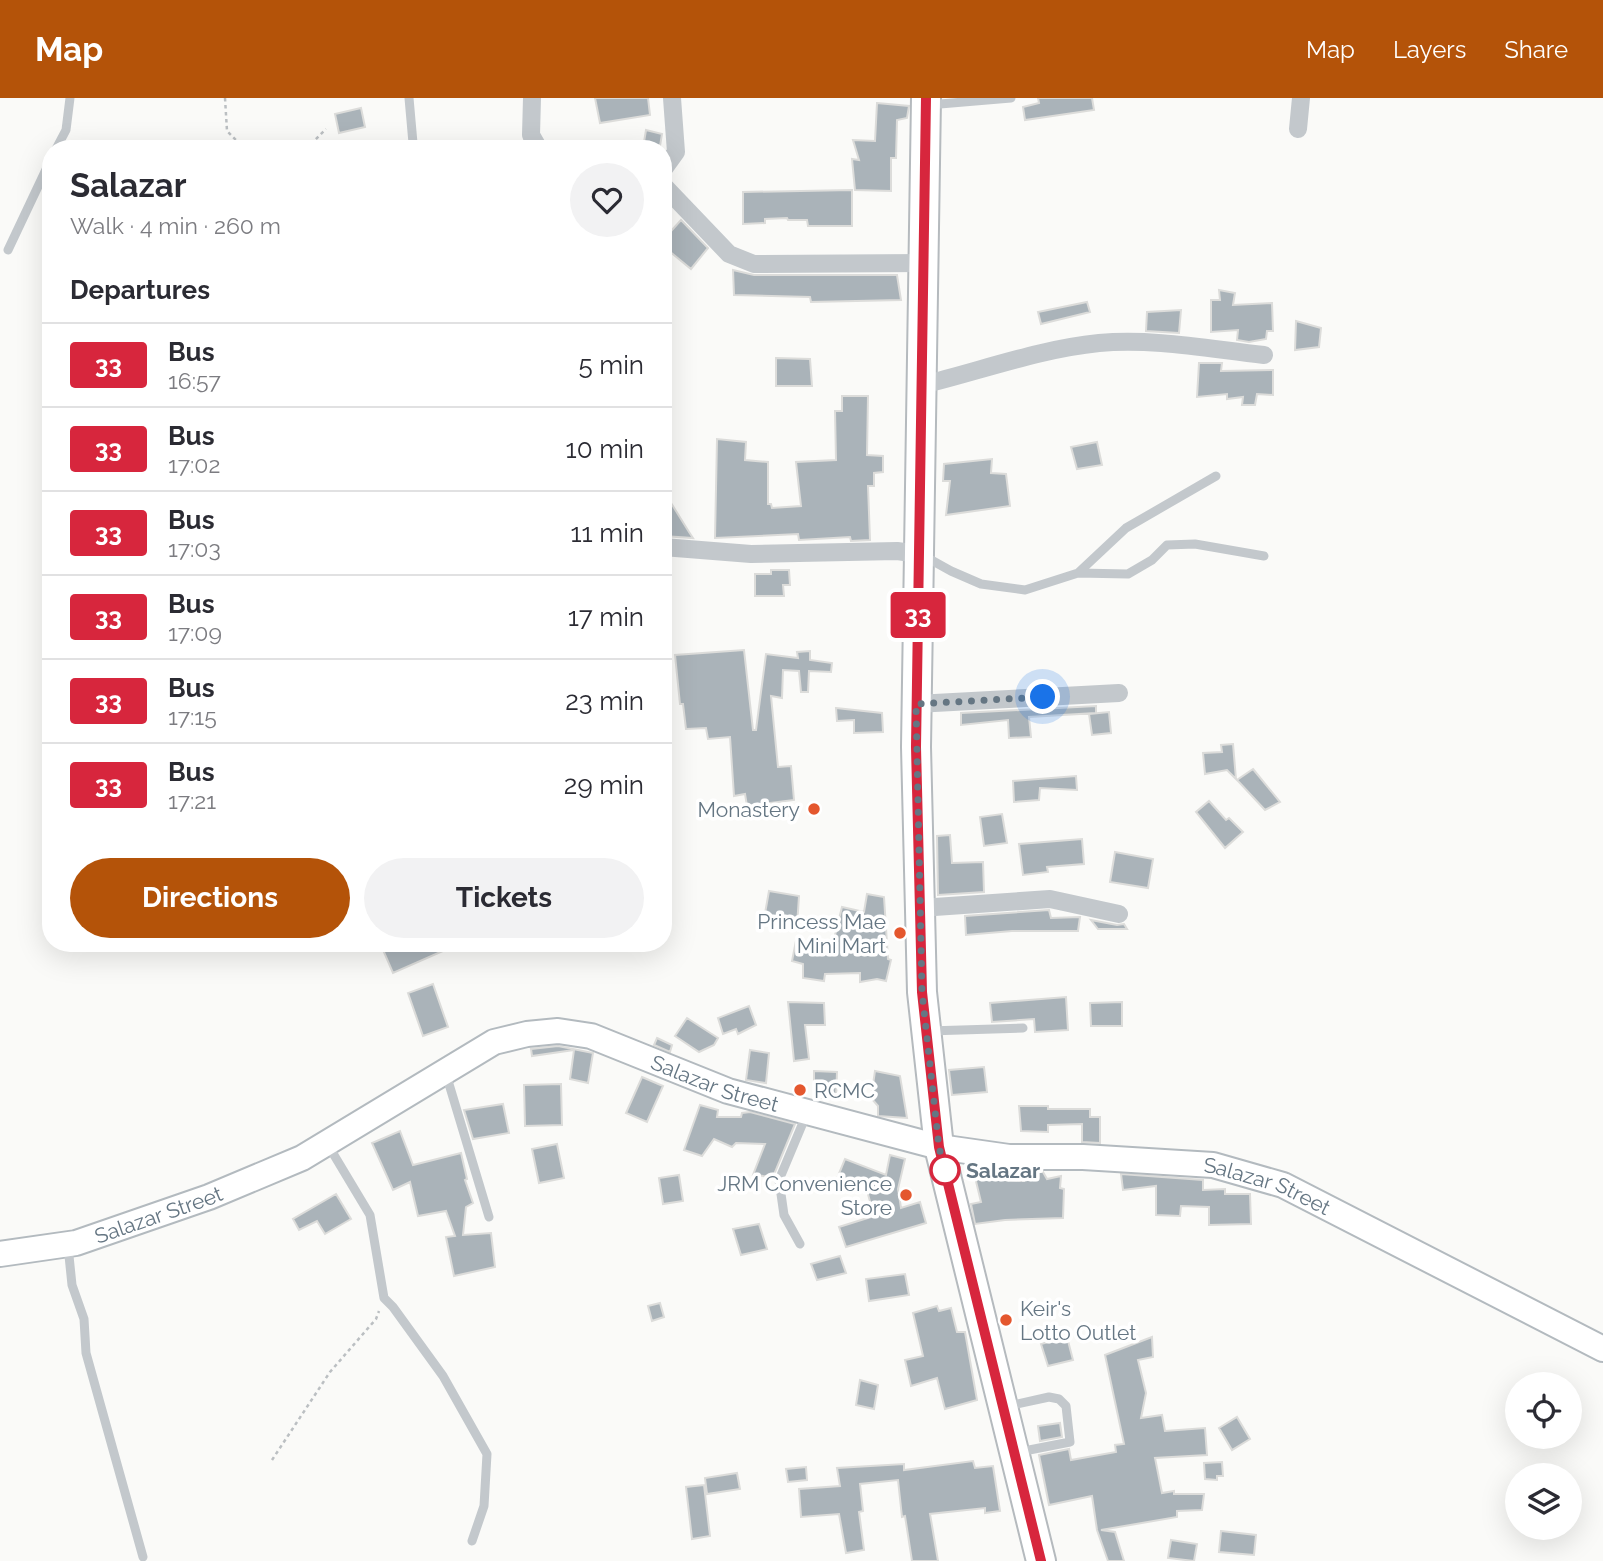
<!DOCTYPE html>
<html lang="en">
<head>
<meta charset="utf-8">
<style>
  :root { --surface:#fff; --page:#f2f2f3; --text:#2b2b33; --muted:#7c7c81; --line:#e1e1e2; --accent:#b45309 }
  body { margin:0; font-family:Raleway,sans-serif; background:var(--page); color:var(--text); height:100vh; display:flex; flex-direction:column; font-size:26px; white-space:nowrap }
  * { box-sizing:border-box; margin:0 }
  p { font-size:23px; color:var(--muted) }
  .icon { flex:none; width:38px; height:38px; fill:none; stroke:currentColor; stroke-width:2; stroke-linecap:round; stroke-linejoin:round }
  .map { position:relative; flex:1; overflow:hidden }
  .drawer { position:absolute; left:42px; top:42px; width:630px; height:812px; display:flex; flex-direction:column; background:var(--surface); border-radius:28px; box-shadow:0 7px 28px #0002 }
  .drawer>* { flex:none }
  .badge { padding:0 14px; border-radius:5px; font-size:24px; line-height:46px }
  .tools { position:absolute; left:1505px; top:1274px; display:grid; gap:14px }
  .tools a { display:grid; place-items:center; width:77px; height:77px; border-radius:50%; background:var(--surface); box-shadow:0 7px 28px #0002; font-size:35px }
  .you { position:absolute; width:35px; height:35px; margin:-18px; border:5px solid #fff; border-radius:50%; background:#1a73e8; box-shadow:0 0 0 10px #1a73e833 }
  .map>.badge { position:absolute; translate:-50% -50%; box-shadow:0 0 0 4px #fff }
  h2 { padding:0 28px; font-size:26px; line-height:63px }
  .round { display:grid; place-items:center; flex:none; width:74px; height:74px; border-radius:37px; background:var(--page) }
  .summary { display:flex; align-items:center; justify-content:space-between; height:119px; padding:0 28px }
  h1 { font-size:33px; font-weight:700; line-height:52px }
  .action { display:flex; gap:14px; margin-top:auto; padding:14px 28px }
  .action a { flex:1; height:80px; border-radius:42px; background:var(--accent); color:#fff; font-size:28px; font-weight:700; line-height:80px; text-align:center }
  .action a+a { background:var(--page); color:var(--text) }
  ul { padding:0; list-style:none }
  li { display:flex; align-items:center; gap:21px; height:84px; padding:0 28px; border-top:2px solid var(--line) }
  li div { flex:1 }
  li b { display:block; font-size:26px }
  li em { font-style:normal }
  li .badge { min-width:77px; font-weight:700; text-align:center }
  header { display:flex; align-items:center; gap:42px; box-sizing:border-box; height:98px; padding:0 35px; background:var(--accent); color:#fff }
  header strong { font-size:33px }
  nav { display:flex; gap:38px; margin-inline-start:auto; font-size:24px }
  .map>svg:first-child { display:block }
  .building { fill:#aab3b9; stroke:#dcdcda; stroke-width:2 }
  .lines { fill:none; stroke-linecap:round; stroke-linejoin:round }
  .secondary-casing { stroke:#b3babf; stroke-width:28 }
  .primary-casing { stroke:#b5babe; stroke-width:32 }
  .path { stroke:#bbbfc2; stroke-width:2.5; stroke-dasharray:3.5 3.5; stroke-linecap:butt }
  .lane { stroke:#c3c8cc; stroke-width:9 }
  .street { stroke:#c3c8cc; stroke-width:18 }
  .secondary { stroke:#fff; stroke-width:24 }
  .primary { stroke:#fff; stroke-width:28 }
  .line-casing { stroke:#fff; stroke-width:16 }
  .line { stroke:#d7263d; stroke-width:10 }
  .walk { stroke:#657683; stroke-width:7; stroke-dasharray:0 12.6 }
  .poi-dot { fill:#e4572e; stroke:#fff; stroke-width:2.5 }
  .stop-dot { fill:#fff; stroke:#d7263d; stroke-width:3.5 }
  .labels { text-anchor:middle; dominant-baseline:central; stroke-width:7; stroke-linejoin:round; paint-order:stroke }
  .poi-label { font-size:21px; fill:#657683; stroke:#fff; text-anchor:end }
  .street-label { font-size:21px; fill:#657683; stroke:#fff }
  .stop-label { font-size:21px; font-weight:bold; fill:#657683; stroke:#fff; text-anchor:start }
</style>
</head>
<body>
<header>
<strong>Map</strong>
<nav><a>Map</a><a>Layers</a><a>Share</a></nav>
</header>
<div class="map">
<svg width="1603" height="1463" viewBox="0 0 1603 1463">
  <rect width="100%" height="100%" fill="#fafaf8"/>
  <path class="building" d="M595 0H648L650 17 600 25Z
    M1038 0H1092L1094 12 1025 22 1023 9 1039 5Z
    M877 5 909 8 907 20 897 22 896 60H891V93L855 92 852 61 859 62 853 42 875 43Z
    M361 10 365 29 339 35 335 16Z
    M646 32 662 36 660 48 644 44Z
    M852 92V128H808L807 122H788L787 120 765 121V125L743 126V94Z
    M681 122 708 150 691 171 663 148V142Z
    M733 172 754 177H897L901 202 811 204 810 199 734 197Z
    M1219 192 1235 195 1233 207 1272 205 1273 233H1267L1266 241 1249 244 1237 242 1238 232 1211 234V202H1220Z
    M1087 204 1090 214 1041 226 1038 214Z
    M1181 212 1179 235 1146 233 1147 214Z
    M1296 223 1321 230 1319 249 1295 252Z
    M776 260 810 261 812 288H776Z
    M1199 265H1222L1221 273 1273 272V297L1257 296 1255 307H1242L1243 299 1227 301V296L1197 299Z
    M842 298H868L867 357 883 358V374L874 375V388H868L870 442 851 443 850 439 799 442 798 436 715 440 717 341 746 344 745 362 768 364V406H771L772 410 801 408 796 364 836 362 835 313H842Z
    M1097 344 1102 367 1077 371 1071 349Z
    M992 361 991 375 1006 376 1010 408 946 417 950 383H943L944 366Z
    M663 392 689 434 693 440 663 438Z
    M771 472H789L790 487H783L784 498H755V476H771Z
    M744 552 753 632H756L766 556 798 560 797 554 810 553V562L832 565 831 574 809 573 808 594H801L799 573 783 572 782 600 771 598 778 669 791 668 794 702 747 708 745 696 734 698 730 639 708 641 706 630 686 631 683 606H680L675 557Z
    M1096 608V615L1029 619 1031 639 1009 640 1008 622 961 627V615Z
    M836 610 882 615 883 634 854 635V622L837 623Z
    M1109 614 1111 635 1092 637 1089 616Z
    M1233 646 1236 681 1227 672 1205 676 1203 655 1222 654 1221 647Z
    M1253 671 1280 704 1265 712 1237 682Z
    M1076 678 1077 692 1040 690 1039 702 1014 704 1013 683Z
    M1209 703 1226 722 1229 720 1243 734 1225 750 1196 714Z
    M1002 716 1007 745 984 748 980 719Z
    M950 737 952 765 983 764 984 794 938 797 937 738Z
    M1082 741 1084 766 1047 769 1048 774 1023 777 1019 746Z
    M1115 754 1153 761 1148 790 1110 784Z
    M769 793 799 798 797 828 764 821Z
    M867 796 884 799 888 861 891 862 886 883 877 881 860 884V875L825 876 824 883 803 880V866L792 863 796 843 832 849 842 809 864 814Z
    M1049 812 1051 820 1080 819 1078 833H1012L966 837 965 818Z
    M1091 822 1117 827 1124 826 1127 831H1098Z
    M380 845H461L393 875Z
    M433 886 448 929 423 938 408 895Z
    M1066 899 1068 932 1035 934 1034 921 992 924 990 905Z
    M788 904 824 905 825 927H805L809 961 794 963Z
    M1122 904V928H1091L1090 905Z
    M749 908 756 927 738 936 736 931 723 936 718 920Z
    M687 920 718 940 714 947 699 954 675 938Z
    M657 940 672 947 670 954 654 947Z
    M558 948 593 955 588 985 570 981 574 952 532 958 531 951Z
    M750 952 769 955 766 985 746 982Z
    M984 969 987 994 952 997 949 972Z
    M814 973 837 974 836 1001 814 999Z
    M875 973 900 978 907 1020 878 1018V1008L871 1000Z
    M642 979 663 988 647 1024 626 1015Z
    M561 986 562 1027 525 1028 524 987Z
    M503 1006 509 1035 473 1041 464 1012Z
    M700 1007 718 1012 717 1019H741L742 1015 750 1014 795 1026 773 1079 753 1077 765 1046 736 1045 732 1049 714 1041 702 1058 684 1052Z
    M1019 1008H1048V1011H1090V1019H1100V1045L1082 1044V1026L1048 1027V1034L1021 1033Z
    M400 1033 413 1067 461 1055 467 1081 465 1082 473 1105 466 1109 463 1137 491 1135 495 1169 454 1178 446 1139 455 1138 446 1113 418 1118 410 1084 393 1092 372 1045Z
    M557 1046 564 1080 539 1085 532 1051Z
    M890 1057 905 1061 898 1091 901 1110 920 1104 926 1125 846 1149 839 1129 874 1118 866 1089 838 1078 845 1061 886 1077Z
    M1002 1074 1003 1082 1024 1083 1025 1074H1043L1047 1081 1061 1078 1060 1090 1064 1091 1063 1120 1005 1122 975 1126 971 1106 981 1104 975 1079Z
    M1121 1076 1203 1082V1092L1225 1091V1096H1250L1251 1126 1209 1127V1109L1181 1108 1180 1118 1156 1117V1088L1123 1092Z
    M679 1077 683 1103 663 1106 659 1080Z
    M336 1096 351 1121 325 1136 317 1123 299 1132 293 1121Z
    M759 1126 767 1151 741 1157 733 1131Z
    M840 1158 846 1175 817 1182 811 1166Z
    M905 1176 909 1197 869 1203 866 1181Z
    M660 1205 664 1219 652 1223 648 1208Z
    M937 1208 939 1213 951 1210 957 1234H965L977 1302 945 1311 937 1280 911 1288 905 1262 923 1258 913 1215Z
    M1067 1239 1073 1262 1048 1268 1041 1246Z
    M1152 1239 1153 1259 1138 1262 1146 1295 1141 1320 1162 1317 1165 1333 1205 1330 1207 1357 1155 1360 1162 1395 1174 1393V1396H1204L1202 1412 1177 1413V1419L1101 1432 1115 1434 1124 1463H1108L1097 1432 1092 1398 1049 1407 1039 1357 1069 1351 1071 1362 1116 1354 1115 1347 1124 1346 1105 1257Z
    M860 1282 878 1287 874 1311 856 1307Z
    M1237 1319 1250 1341 1232 1352 1219 1330Z
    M1060 1325 1062 1339 1040 1343 1038 1328Z
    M973 1363 975 1370 993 1368 1000 1413 985 1415V1410L930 1416 938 1463H912L905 1418 902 1419 898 1382 860 1386 863 1413 859 1414 864 1452 846 1455 839 1416 801 1419 799 1391 840 1388 837 1370 904 1366V1372Z
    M1222 1364 1223 1378H1217V1382L1205 1381 1204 1365Z
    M806 1369 807 1382 788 1384 786 1371Z
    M737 1375 740 1391 707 1396 705 1380Z
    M704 1387 710 1438 692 1441 686 1389Z
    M1221 1433 1256 1437 1254 1457 1219 1454Z
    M1171 1442 1197 1446 1194 1463 1168 1460Z"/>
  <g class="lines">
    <defs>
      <g id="secondary">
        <path id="s1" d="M0 1156 76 1145 209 1099 302 1060 494 944 527 936 558 933 591 938 728 993 939 1049 1009 1059H1083L1213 1067 1283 1087 1603 1251"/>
      </g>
      <path id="primary" d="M926 0 916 649 922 894 939 1049 1041 1463"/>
    </defs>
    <use href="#secondary" class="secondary-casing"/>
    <use href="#primary" class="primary-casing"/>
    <path class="path" d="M225 0 227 33 245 51
      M306 51 326 31
      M272 1362 330 1274 376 1221 379 1213"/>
    <path class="lane" d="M409 0 413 45 411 51
      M928 7 1011 0
      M56 51 66 32 70 0
      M8 152 51 61
      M924 458 951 473 981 486 1025 492 1078 475 1128 476 1152 462 1167 447 1195 446 1264 458
      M1078 475 1126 430 1216 378
      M928 933 1023 930
      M446 976 489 1119
      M328 1047 370 1117 384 1200 393 1209 443 1278 487 1356 484 1408 472 1443
      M800 1146 784 1117 779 1082 807 1015
      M68 1148 72 1187 84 1221 86 1255 143 1459
      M1008 1308 1049 1299 1059 1301 1066 1308 1070 1344 1019 1354"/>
    <path class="street" d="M532 0 531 37 539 51
      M1298 31 1301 0
      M663 72 676 54 672 0
      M663 87 729 156 754 166 924 165
      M922 287C980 273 1039 251 1099 245 1153 240 1209 251 1264 257
      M663 449 751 456 897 453 919 456
      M916 606 1119 595
      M920 810 1050 801 1119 816"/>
    <use href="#secondary" class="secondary"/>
    <use href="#primary" class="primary"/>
  </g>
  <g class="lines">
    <defs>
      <path id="line" d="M926 0 916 649 922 894 939 1049 1041 1463"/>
    </defs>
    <use href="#line" class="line-casing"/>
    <use href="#line" class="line"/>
    <path class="walk" d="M945 1072V1075L939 1049 922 894 916 606 1043 599"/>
  </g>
  <g class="poi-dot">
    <circle cx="814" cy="711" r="7"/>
    <circle cx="900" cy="835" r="7"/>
    <circle cx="800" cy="992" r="7"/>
    <circle cx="906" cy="1097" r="7"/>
    <circle cx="1006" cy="1222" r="7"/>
  </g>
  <circle class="stop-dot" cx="945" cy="1072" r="14"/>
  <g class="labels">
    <g class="poi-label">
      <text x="800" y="711">Monastery</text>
      <text x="886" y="823">Princess Mae<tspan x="886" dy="24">Mini Mart</tspan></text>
      <text x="814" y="992" text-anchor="start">RCMC</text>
      <text x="892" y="1085">JRM Convenience<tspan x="892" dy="24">Store</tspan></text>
      <text x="1020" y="1210" text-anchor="start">Keir's<tspan x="1020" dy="24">Lotto Outlet</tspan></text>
    </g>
    <g class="street-label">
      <text stroke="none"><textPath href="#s1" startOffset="774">Salazar Street</textPath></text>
      <text stroke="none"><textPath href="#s1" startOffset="1340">Salazar Street</textPath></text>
      <text stroke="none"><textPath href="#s1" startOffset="164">Salazar Street</textPath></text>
    </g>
    <g class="stop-label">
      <text x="966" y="1072">Salazar</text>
    </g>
  </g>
</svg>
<div class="tools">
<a><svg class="icon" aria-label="locate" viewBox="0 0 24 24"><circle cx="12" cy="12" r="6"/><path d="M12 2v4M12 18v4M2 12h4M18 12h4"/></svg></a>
<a><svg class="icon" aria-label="layers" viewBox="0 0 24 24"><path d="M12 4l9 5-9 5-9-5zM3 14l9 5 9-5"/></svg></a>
</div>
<div class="you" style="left:1043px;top:599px"></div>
<b class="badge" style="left:918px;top:517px;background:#d7263d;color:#fff">33</b>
<section class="drawer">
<div class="summary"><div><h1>Salazar</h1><p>Walk · 4 min · 260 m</p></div><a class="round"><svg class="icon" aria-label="heart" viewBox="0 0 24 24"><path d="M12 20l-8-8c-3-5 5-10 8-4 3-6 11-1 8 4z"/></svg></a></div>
<h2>Departures</h2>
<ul>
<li><span class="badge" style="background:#d7263d;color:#fff">33</span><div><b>Bus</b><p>16:57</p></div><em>5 min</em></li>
<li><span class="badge" style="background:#d7263d;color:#fff">33</span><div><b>Bus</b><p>17:02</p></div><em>10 min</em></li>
<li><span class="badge" style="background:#d7263d;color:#fff">33</span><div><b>Bus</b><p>17:03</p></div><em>11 min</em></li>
<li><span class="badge" style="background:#d7263d;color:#fff">33</span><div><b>Bus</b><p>17:09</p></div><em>17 min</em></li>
<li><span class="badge" style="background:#d7263d;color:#fff">33</span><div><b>Bus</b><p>17:15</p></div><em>23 min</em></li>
<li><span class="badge" style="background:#d7263d;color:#fff">33</span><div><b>Bus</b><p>17:21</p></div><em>29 min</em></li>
</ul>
<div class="action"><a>Directions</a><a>Tickets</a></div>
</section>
</div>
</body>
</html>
